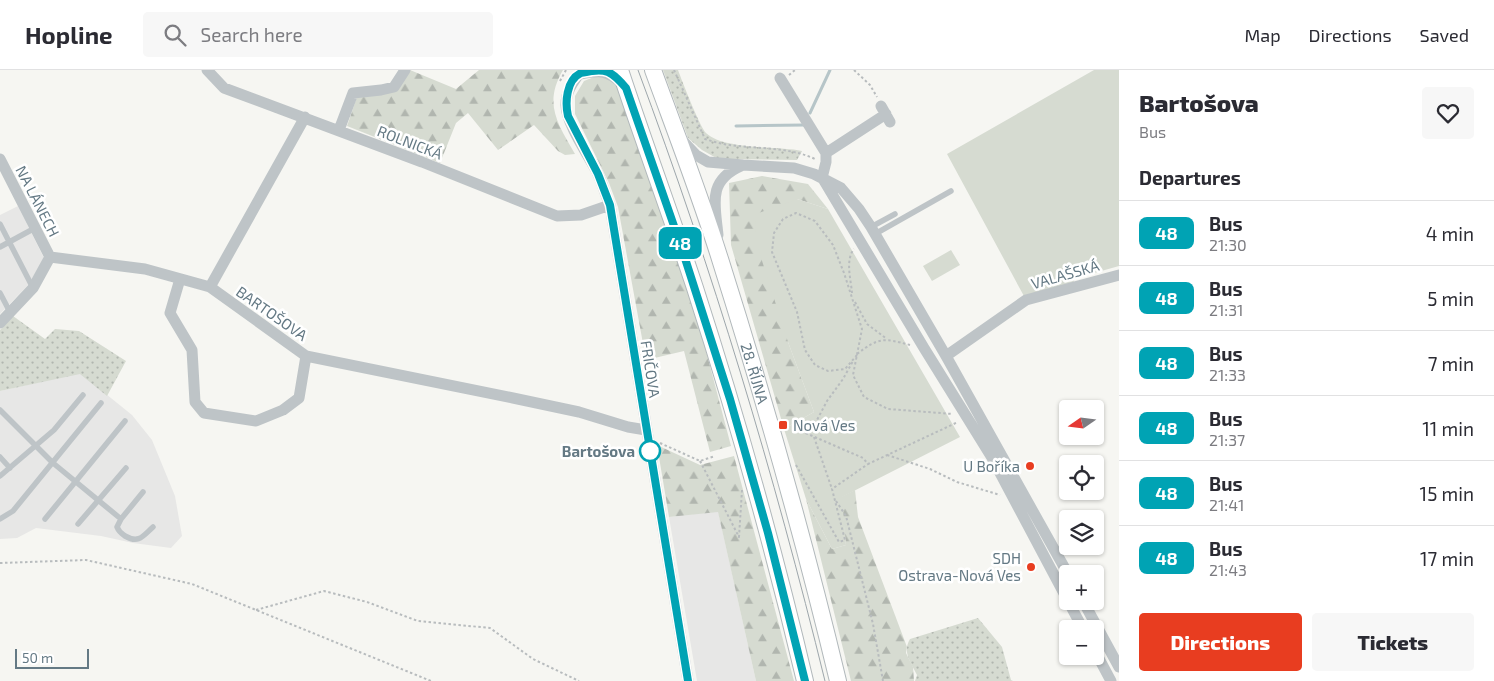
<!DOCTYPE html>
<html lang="en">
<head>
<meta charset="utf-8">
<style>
  :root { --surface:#fff; --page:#f7f7f7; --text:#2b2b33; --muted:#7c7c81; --line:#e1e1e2; --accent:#e83d20 }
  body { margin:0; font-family:"Exo 2",sans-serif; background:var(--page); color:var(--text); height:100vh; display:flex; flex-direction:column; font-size:19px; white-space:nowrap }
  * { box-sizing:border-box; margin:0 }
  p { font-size:16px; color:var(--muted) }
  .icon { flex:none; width:28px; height:28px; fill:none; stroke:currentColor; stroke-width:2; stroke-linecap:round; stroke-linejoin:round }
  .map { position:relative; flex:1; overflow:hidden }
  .panel { display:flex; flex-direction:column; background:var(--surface); width:375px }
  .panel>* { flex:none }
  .badge { padding:0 10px; border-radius:8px; font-size:18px; line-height:32px }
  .needle { width:32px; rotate:256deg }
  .fabs { position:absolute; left:1059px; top:330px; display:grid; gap:10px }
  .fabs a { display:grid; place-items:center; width:45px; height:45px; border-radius:5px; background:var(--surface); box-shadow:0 1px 4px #0004; font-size:25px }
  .scale { position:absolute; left:15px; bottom:12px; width:74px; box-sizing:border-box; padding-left:5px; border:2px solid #647984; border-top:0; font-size:14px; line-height:18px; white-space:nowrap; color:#647984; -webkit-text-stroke:4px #fff; paint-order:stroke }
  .map>.badge { position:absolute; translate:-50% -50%; box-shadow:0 0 0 2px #fff }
  h2 { padding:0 20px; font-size:19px; line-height:45px }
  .round { display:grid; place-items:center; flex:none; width:52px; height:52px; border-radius:5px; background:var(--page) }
  .summary { display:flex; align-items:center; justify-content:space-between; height:85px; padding:0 20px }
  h1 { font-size:24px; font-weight:800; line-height:38px }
  .action { display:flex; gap:10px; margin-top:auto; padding:10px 20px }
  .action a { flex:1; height:58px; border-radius:5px; background:var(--accent); color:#fff; font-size:20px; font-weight:800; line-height:58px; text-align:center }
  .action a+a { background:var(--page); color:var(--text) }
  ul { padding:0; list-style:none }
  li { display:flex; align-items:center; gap:15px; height:65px; padding:0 20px; border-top:1px solid var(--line) }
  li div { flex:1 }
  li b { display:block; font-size:19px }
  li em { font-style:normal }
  li .badge { min-width:55px; font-weight:700; text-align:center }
  header { display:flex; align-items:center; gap:30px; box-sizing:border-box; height:70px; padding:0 25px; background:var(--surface); border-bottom:1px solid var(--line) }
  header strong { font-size:24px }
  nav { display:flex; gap:28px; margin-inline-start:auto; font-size:18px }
  .search { width:350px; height:45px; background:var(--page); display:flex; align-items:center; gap:12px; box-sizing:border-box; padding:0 18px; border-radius:5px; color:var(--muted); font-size:19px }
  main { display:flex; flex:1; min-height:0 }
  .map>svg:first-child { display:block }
  .built { fill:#e7e7e6 }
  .grass { fill:url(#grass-dots) }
  .forest { fill:url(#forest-firs) }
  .park { fill:#d6dbd1 }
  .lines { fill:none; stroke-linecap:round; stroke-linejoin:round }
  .stream { stroke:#b6c5c8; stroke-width:3 }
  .secondary-casing { stroke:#b1b8bb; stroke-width:18 }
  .path { stroke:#b8bcbe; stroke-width:2; stroke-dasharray:2.5 2.5; stroke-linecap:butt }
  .lane { stroke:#bec4c7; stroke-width:5.5 }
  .street { stroke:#bec4c7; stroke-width:11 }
  .secondary { stroke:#fff; stroke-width:16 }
  .tram { stroke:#9da6ab; stroke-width:1 }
  .line-casing { stroke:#fff; stroke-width:11 }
  .line { stroke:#00a3b4; stroke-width:8 }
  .poi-dot { fill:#e83d20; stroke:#fff; stroke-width:2 }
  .stop-dot { fill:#fff; stroke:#00a3b4; stroke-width:2.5 }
  .labels { text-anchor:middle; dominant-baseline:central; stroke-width:5; stroke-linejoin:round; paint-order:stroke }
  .street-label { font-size:15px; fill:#647984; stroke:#fff }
  .poi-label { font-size:15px; fill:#647984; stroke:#fff; text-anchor:end }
  .stop-label { font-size:15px; font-weight:bold; fill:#647984; stroke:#fff; text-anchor:end }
</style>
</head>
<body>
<header>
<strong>Hopline</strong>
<div class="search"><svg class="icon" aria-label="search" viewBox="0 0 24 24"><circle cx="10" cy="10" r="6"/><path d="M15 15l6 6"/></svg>Search here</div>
<nav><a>Map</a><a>Directions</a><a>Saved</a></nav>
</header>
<main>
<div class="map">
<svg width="1119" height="611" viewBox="0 0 1119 611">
  <defs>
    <pattern id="grass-dots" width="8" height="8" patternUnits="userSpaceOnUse" patternTransform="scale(1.25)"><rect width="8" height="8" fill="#d6dbd1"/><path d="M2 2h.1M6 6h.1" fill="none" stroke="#b1b6af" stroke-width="1.8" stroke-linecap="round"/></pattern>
    <pattern id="forest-firs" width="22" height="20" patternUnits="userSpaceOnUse" patternTransform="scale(1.25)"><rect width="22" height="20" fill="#d6dbd1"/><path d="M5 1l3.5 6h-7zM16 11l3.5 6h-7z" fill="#b1b6af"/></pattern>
  </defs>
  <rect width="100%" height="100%" fill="#f6f6f2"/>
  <path class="built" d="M18 136 44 188 29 214 0 244V145Z
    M80 303 132 345 152 370 175 426 182 466 171 478 133 473 101 466 36 458 17 468 0 469V321Z
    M718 441 756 611H697L669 447Z"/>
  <path class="grass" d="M663 0H678C682 11 700 57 706 63 724 80 777 76 802 81L797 90 718 89 702 80 688 68Z
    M13 246 45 269 55 259 79 261 126 291 107 326 80 304 0 321V260Z
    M978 548 1002 577 1011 610 1013 611H915L917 605C911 593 902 582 910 569Z"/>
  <path class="forest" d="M410 0 456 19 479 0H563C543 34 558 54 575 84L565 85 558 81 534 55 498 80 468 43 456 53 440 93 347 56 357 27 387 22Z
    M599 5 610 9 618 17 700 258 731 376 710 382 684 281 646 290 618 137 609 113 575 44V26L584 11Z
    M762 106 808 114 828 139 797 129 788 272 814 342 784 359 731 175 729 113Z
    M657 375 700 395 734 386 794 611H756L718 442 669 447Z
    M855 420 858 447 907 577 906 583 913 597 914 611H851L806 429 832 479 846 475 841 427Z"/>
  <path class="park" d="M1094 0H1119V196L1073 209 1074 212 1025 228 947 84Z
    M797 129 828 139 960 367 842 427 846 475 832 479 806 429 784 359 814 342 788 272 755 169 756 144Z
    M951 180 960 195 932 211 923 196Z"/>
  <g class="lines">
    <path class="stream" d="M810 43 830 0
      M736 56 804 55"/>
    <defs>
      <g id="secondary">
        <path d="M620 0C644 73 671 145 695 218 737 348 774 479 805 611"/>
        <path id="s1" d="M653 0C676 63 700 125 720 189 764 328 804 469 838 611"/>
      </g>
    </defs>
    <use href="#secondary" class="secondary-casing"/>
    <path class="path" d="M674 0 705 69C741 82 781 73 815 89
      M854 0 870 15 877 27
      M789 5 795 0
      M560 11 566 0
      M852 223C851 210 845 190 854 179
      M855 232 867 254 887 269
      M857 284C879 267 884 268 910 275
      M857 285 845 299 828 301 815 295 805 280 797 242 772 182 774 163 783 149 796 143 815 151 833 175 844 203 862 259 853 305 864 327 888 339 953 344
      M801 361 863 388 868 394 958 352
      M801 361 817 350 827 331 843 309 853 291
      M814 367 832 419
      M660 373 700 391 715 386
      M887 385 930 399 957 412 1000 425
      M700 391 739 467 742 420
      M796 395 839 472 845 470 832 419 868 394
      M836 431 846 446 873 554 883 611
      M0 493 86 490 192 514 431 611
      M256 540 324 521 367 532 418 551 490 558 533 589 579 611"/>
    <path class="lane" d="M0 154 33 218
      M871 157 895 144
      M875 164 951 121
      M0 177 35 158
      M0 223 10 242
      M0 340 53 393 121 449
      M0 387 10 398
      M0 406 54 360 83 325
      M143 422 121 449 117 457C119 462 121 463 125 466 139 474 143 466 153 457
      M0 449 13 441 101 333
      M45 449 125 351
      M78 454 126 398"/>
    <path class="street" d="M207 0 224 18 422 92 557 146 581 145 610 135
      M582 0C574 11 566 20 566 35 566 53 588 85 597 102 602 112 605 124 610 135L688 611
      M580 4C601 0 607 0 623 14
      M780 8 826 83V92L822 108
      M881 36 890 52
      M339 60 353 23 381 20 394 17 405 0
      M682 70 696 85 708 92 743 95 794 98 814 104 841 118 859 139 871 157 946 286 1068 504
      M826 83 886 44
      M0 89 50 187
      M823 109 924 278 991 386 1068 531
      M718 165C715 134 707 111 741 96
      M180 209 170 243 192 280 195 332 204 343 256 351 283 340 299 328 306 286
      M210 217 305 47
      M0 253 33 218 50 187 145 199 210 217 306 286 513 328 579 342 628 357 646 360
      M946 286 1026 230 1119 205
      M1068 531 1083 559
      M1083 531 1119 597
      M1095 581 1111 611"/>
    <use href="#secondary" class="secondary"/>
    <path class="tram" d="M638 0C713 201 774 403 825 611"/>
  </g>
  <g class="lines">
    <defs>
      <path id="line" d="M688 611 610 135 598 104 568 46C565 33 566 10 581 3 584 2 589 2 592 1 598 0 603 0 608 2 615 5 621 12 626 18L682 179 730 329 768 463 805 611"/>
    </defs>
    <use href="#line" class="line-casing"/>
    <use href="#line" class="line"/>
  </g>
  <g class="poi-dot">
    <rect x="778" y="350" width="10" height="10" rx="2.5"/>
    <circle cx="1030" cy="396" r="5"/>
    <circle cx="1031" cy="497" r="5"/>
  </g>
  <circle class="stop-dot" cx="650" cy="381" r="10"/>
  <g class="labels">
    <g class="street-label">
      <text transform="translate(410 72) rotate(21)">ROLNICKÁ</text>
      <text transform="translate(38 131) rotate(63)">NA LÁNECH</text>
      <text transform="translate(1065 204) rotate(-16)">VALAŠSKÁ</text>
      <text transform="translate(272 243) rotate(35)">BARTOŠOVA</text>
      <text transform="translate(651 299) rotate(81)">FRIČOVA</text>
      <text stroke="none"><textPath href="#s1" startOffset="320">28. ŘÍJNA</textPath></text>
    </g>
    <g class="poi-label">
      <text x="793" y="355" text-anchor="start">Nová Ves</text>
      <text x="1020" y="396">U Boříka</text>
      <text x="1021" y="488">SDH<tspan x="1021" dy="17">Ostrava-Nová Ves</tspan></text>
    </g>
    <g class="stop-label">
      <text x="635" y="381">Bartošova</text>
    </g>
  </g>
</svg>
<div class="fabs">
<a><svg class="needle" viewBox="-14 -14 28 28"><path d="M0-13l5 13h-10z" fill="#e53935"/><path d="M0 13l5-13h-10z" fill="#7c7c81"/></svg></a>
<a><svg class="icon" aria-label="locate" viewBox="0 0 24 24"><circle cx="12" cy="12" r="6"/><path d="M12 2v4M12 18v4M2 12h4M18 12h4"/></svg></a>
<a><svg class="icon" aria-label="layers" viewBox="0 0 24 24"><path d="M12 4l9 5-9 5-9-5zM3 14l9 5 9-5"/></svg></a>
<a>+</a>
<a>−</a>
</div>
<div class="scale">50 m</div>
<b class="badge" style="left:680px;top:173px;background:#00a3b4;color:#fff">48</b>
</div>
<section class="panel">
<div class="summary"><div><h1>Bartošova</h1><p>Bus</p></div><a class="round"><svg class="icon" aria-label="heart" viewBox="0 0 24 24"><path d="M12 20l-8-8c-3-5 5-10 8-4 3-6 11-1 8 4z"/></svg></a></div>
<h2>Departures</h2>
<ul>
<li><span class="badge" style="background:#00a3b4;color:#fff">48</span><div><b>Bus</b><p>21:30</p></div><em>4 min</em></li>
<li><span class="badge" style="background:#00a3b4;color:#fff">48</span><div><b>Bus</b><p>21:31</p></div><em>5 min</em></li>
<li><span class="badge" style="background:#00a3b4;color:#fff">48</span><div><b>Bus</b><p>21:33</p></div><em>7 min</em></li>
<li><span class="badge" style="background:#00a3b4;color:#fff">48</span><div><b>Bus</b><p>21:37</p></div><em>11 min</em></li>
<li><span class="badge" style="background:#00a3b4;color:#fff">48</span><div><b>Bus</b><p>21:41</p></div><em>15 min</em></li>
<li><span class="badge" style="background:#00a3b4;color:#fff">48</span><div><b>Bus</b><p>21:43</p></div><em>17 min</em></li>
</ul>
<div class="action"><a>Directions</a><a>Tickets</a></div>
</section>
</main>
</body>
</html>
